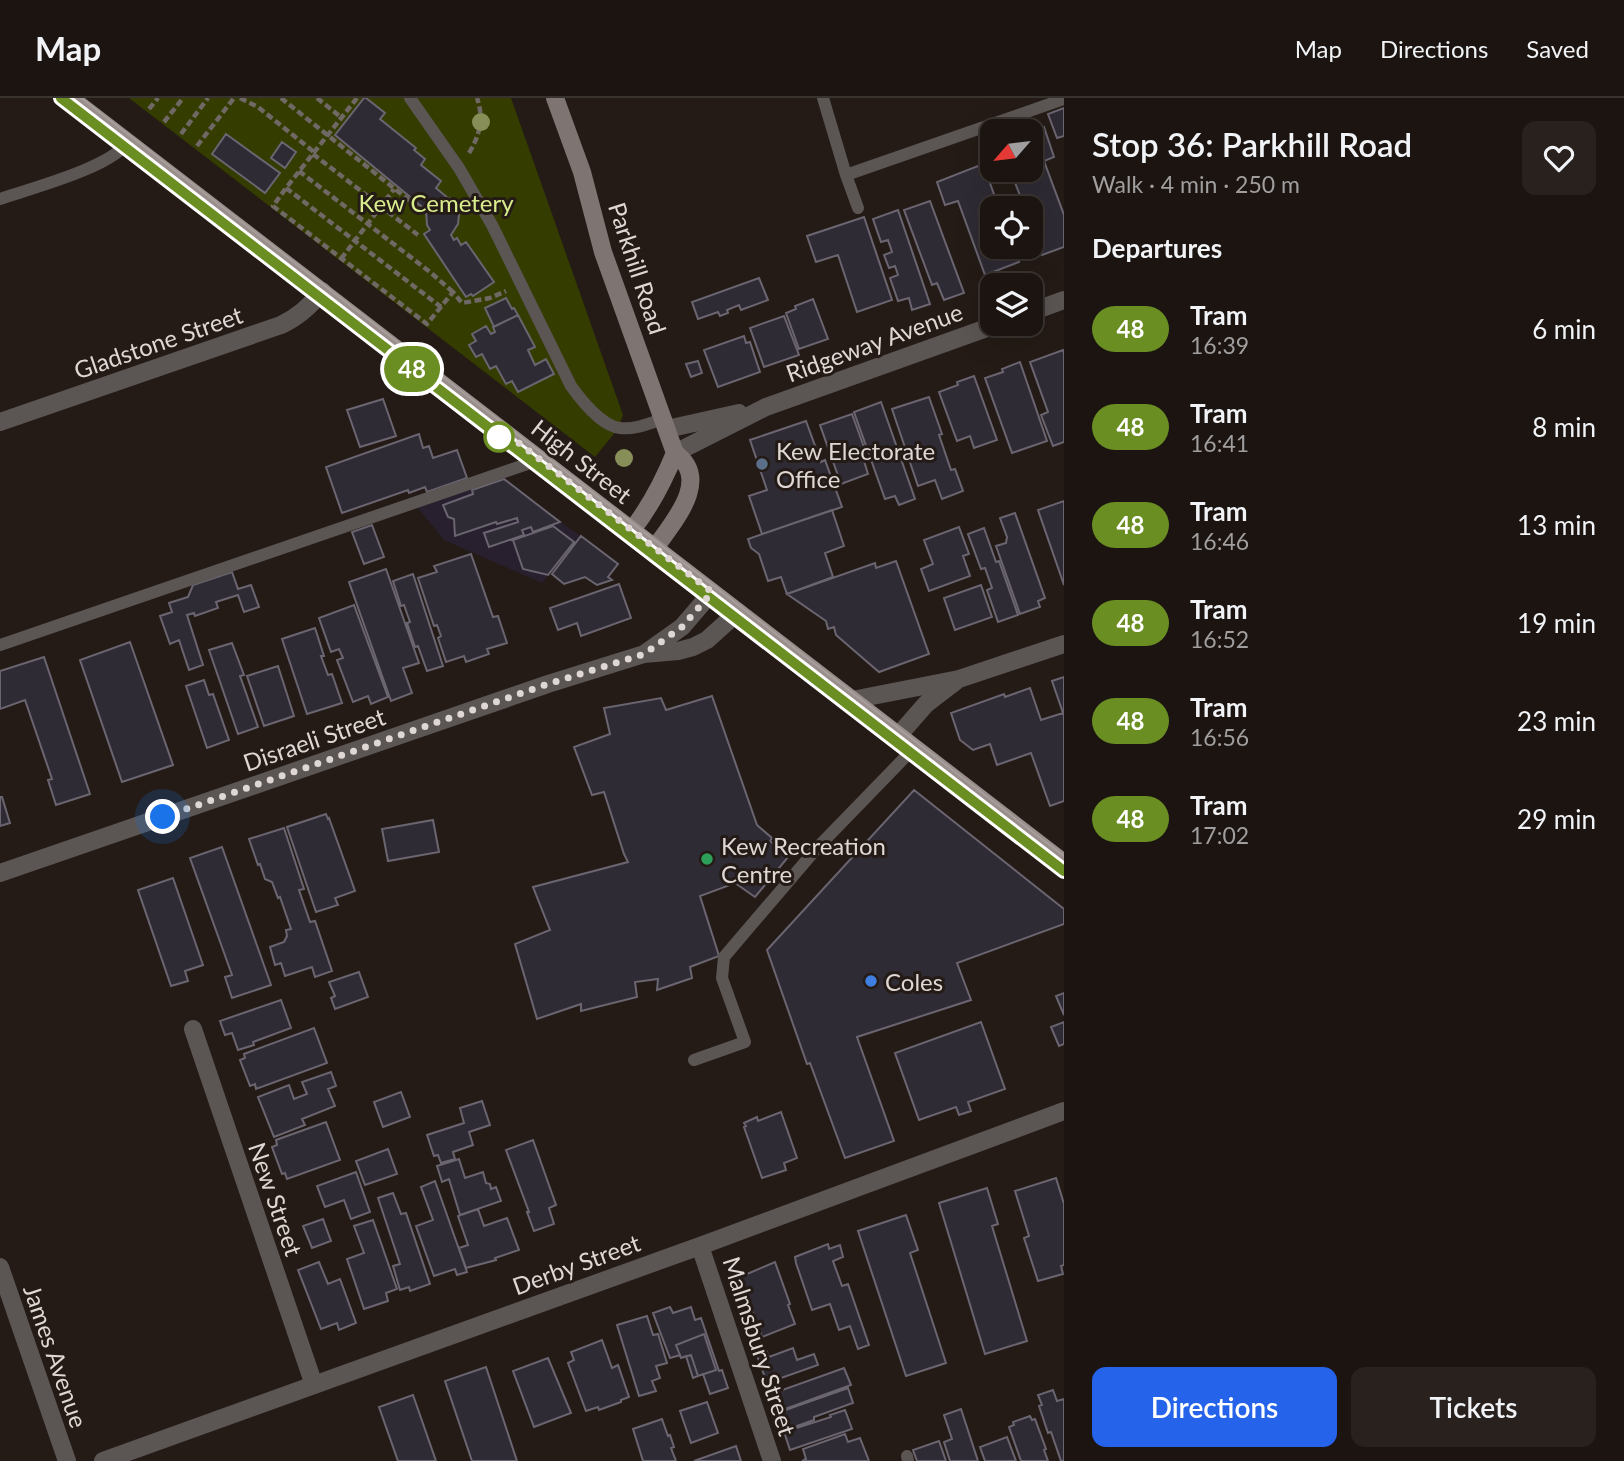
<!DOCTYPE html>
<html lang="en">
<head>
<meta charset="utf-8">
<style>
  :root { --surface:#1b1410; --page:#28211e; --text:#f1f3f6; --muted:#a09e9f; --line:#393330; --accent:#2563eb }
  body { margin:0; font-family:Lato,sans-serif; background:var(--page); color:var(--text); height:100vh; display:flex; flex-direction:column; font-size:26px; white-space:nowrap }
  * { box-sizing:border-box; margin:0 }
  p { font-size:23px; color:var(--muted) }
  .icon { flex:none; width:38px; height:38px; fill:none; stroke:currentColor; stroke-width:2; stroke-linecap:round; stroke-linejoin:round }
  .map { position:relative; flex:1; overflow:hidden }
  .drawer { display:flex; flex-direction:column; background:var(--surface); width:560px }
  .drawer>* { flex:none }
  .badge { padding:0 14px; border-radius:23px; font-size:24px; line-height:46px }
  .needle { width:46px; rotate:242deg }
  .buttons { position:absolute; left:980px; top:21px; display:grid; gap:14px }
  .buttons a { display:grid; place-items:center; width:63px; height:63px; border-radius:14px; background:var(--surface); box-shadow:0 7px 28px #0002,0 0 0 2px var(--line); font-size:35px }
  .you { position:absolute; width:35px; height:35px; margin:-18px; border:5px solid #fff; border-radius:50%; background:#1a73e8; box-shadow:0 0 0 10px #1a73e833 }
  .map>.badge { position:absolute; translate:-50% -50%; box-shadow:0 0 0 4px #fff }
  h2 { padding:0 28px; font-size:26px; line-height:63px }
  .round { display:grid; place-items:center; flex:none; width:74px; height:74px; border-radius:14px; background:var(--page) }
  .head { display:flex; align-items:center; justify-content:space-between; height:119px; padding:0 28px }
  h1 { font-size:33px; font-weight:600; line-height:52px }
  .action { display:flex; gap:14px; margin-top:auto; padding:14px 28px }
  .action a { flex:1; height:80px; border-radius:14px; background:var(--accent); color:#fff; font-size:28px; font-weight:600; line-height:80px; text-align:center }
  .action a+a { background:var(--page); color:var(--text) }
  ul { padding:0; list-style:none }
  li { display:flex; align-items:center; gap:21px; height:98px; padding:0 28px }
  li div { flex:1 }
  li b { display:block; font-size:26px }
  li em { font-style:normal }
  li .badge { min-width:77px; font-weight:700; text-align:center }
  header { display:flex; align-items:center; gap:42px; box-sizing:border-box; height:98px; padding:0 35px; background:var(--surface); border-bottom:2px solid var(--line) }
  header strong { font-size:33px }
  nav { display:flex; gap:38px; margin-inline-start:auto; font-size:24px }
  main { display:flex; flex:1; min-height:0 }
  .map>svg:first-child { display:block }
  .commercial { fill:#29202f }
  .green { fill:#343c00 }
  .building { fill:#2f2b34; stroke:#6a6570; stroke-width:2 }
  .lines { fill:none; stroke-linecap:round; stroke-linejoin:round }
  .path { stroke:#706864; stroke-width:4.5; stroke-dasharray:7 3.5; stroke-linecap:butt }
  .lane { stroke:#5b5554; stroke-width:12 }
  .street { stroke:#5b5554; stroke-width:18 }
  .secondary { stroke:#7e7573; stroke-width:18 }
  .primary { stroke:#998e8b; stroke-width:18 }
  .tram { stroke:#a59e9a; stroke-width:2 }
  .tree { fill:#888e57 }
  .line-casing { stroke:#fff; stroke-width:16 }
  .line { stroke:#6b8e23; stroke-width:10 }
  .walk { stroke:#ded7d4; stroke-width:7; stroke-dasharray:0 12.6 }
  .stop-dot { fill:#fff; stroke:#6b8e23; stroke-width:3.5 }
  .service-dot { fill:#5c6f8a; stroke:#241b16; stroke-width:2.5 }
  .leisure-dot { fill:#2e9e5b; stroke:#241b16; stroke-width:2.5 }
  .shop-dot { fill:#3f7fe0; stroke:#241b16; stroke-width:2.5 }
  .labels { text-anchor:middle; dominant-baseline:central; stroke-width:6; stroke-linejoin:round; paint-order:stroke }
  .park-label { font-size:24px; fill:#d9ec8d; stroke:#241b16 }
  .street-label { font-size:24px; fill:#ded7d4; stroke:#241b16 }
  .poi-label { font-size:24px; fill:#ded7d4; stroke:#241b16; text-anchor:start }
</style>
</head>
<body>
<header>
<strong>Map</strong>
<nav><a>Map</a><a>Directions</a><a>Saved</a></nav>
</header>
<main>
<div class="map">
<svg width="1064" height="1363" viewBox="0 0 1064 1363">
  <rect width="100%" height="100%" fill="#241b16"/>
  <path class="commercial" d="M494 372 560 424 581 438 542 485 444 442 410 400Z"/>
  <path class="green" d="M129 0H511L623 317 618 331 595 359Z"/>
  <path class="building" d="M364 0H366L385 15 380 21 416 50 414 52 425 61 421 67 441 83 436 90 449 101 450 100 455 107 459 117 458 126 451 137 454 142 457 140 461 147 466 144 494 184 473 198 471 196 466 199 424 136 430 132 427 127 426 112 335 37Z
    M1064 10V38L1057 40 1048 16Z
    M1044 29 1054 59 1044 63 1064 117V149L1042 157 1031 127V110H1025L1010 72H1031V34Z
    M226 36 280 75 265 95 212 56Z
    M282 44 296 54 285 70 271 60Z
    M983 66 999 110H992V149H1013L1019 164 985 177 958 103 945 107 937 84Z
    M930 103 964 195 944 202 937 185 932 187 904 112Z
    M898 112 930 206 912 212 909 200 898 203 890 180 898 177 895 168 889 170 884 157 892 154 888 142 881 144 873 121Z
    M864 119 892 202 857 214 838 157 816 164 807 138Z
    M759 180 768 202 741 212 739 207 727 212 728 215 720 218 718 214 698 221 692 204Z
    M506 200 512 211 514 210 518 217 494 229 485 210Z
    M813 201 828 241 799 251 786 215 796 211 795 208Z
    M518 217 535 249 528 252 535 267 546 261 554 276 518 294 512 283 506 286 496 268 490 271 482 256 476 259 469 247 476 243 472 236 486 228 491 236 495 234 493 229Z
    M784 218 799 257 764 269 750 230Z
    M744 238 746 245 750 244 760 274 718 289 704 252Z
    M1063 252 1064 256V344L1053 348 1041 317 1048 314 1030 264Z
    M698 263 702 275 691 279 686 266Z
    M1020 264 1047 343 1012 355 985 280 1003 274 1002 271Z
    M974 278 997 342 974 350 970 338 957 343 939 294 958 287 957 284Z
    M929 299 942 336 939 337 951 372 955 371 963 393 942 401 935 382 918 388 892 311Z
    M383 301 396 338 360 349 347 312Z
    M881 304 915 401 899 407 895 398 885 401 854 314Z
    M852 316 865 352 861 353 868 376 841 386 820 327Z
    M806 323 821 364 825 362 842 409 762 436 749 398 767 392 750 342Z
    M419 336 423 350 429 348 433 360 457 352 467 380 427 394 425 389 409 395 408 392 342 415 326 369Z
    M504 381 560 424 533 434 531 429 522 432 524 437 489 449 484 435 518 424 517 420 497 426 496 424 455 438 454 421 448 419 443 407 473 396 472 392Z
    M1064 403V487L1038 412Z
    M832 412 844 448 825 455 833 479 787 496 781 479 768 483 759 456 751 450 748 441Z
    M1015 415 1045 500 1038 503 1040 509 1020 516 996 448 1006 445 1007 439 1000 420Z
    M372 427 384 459 364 466 352 434Z
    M553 428 574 444 548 477 523 471 513 442Z
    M959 429 969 456 963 458 970 478 929 493 921 471 933 466 924 442Z
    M984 430 996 464 999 463 1018 517 998 524 987 492 992 490 985 470 981 471 968 436Z
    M581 438 618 466 608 479 612 482 597 487 585 479 564 486 552 476Z
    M471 456 493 519 498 518 507 545 487 551 489 556 466 564 464 558 446 564 438 540 441 538 437 527 434 528 418 480 437 474 434 468Z
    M896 463 929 556 879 574 836 537 834 529 828 531 826 523 787 496 875 465 876 470Z
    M386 471 419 565 403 570 412 595 391 603 349 484Z
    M232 474 238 491 251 487 259 509 244 514 238 497 216 504 218 510 195 518 194 515 187 517 203 567 189 572 179 542 170 546 160 518 172 514 169 505 188 499 193 487Z
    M413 476 443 568 427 573 418 548 415 549 407 525 410 524 404 507 401 508 393 483Z
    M619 486 631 520 581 538 577 525 558 532 550 510Z
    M981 487 992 519 955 532 944 500Z
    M354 507 388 599 371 606 368 598 353 604 337 562 343 560 339 551 331 554 319 520Z
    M315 530 324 558H321L328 577 332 576 342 605 307 616 282 541Z
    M130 544 173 667 122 684 80 562Z
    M232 545 244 577 240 578 258 629 238 636 209 552Z
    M44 559 90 696 56 707 48 682 52 681 25 602 0 611V573Z
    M278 568 294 618 264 628 247 578Z
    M1064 579V703L1050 708 1031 655 997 667 990 646 973 652 960 642 951 615 1004 596 1005 599 1030 590 1041 622 1063 615 1052 583Z
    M204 582 209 597 213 596 229 642 207 650 186 588Z
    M712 598 757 727 772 740 770 743 789 758 755 799 735 785 700 798 719 858 690 869 692 880 657 892 658 881 635 884 637 899 581 913V906L537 921 515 846 550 832 533 789 628 764 624 756 604 694 592 697 574 649 610 636 604 610 661 600 666 612Z
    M914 692 1064 811V826L957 865 971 902 857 939 894 1043 845 1060 810 965 807 966 767 852Z
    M0 699H2L10 725 0 728Z
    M326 716 328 721 329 720 355 793 335 800 338 807 316 814 287 729Z
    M433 722 439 754 388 763 382 731Z
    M284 730 304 791 299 792 310 824 315 823 332 873 315 879 312 869 285 878 281 865 275 867 270 849 284 844 287 838 286 832 291 831 280 799 278 800 272 784 265 781 260 766 258 767 249 741Z
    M222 749 271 887 232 900 225 879 232 877 190 760Z
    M173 780 203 867 185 873 188 883 171 888 138 792Z
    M359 874 368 899 335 911 331 900 335 898 329 884Z
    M1064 895V917L1056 898Z
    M281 902 291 930 253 944 254 947 238 952 232 935 225 937 220 923Z
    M981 924 1005 991 968 1004 971 1013 959 1017 956 1009 919 1022 895 955Z
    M1064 924V946L1059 948 1051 929Z
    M314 930 327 965 256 991 255 986 250 988 240 962 245 960 244 956Z
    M331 974 336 988 328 991 335 1008 302 1021 305 1027 274 1039 258 999 289 987 294 1001 307 996 302 984Z
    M401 994 410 1019 383 1029 374 1004Z
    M482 1003 490 1027 469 1034 473 1047 453 1054 455 1061 441 1065 438 1057 434 1058 427 1037 464 1025 460 1010Z
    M781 1014 797 1060 784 1065 786 1072 762 1080 744 1029 746 1028 744 1025 757 1019 758 1023Z
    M326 1024 340 1062 287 1081 285 1075 282 1076 272 1049 277 1047 276 1042Z
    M533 1042 556 1107 549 1110 554 1126 534 1133 527 1114H529L506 1052Z
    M388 1051 397 1076 365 1087 356 1063Z
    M459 1061 465 1080 483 1074 486 1085 490 1086 491 1091 496 1089 501 1103 460 1117 449 1081 442 1084 437 1068Z
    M356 1074 370 1114 351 1121 344 1102 325 1109 317 1088Z
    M1056 1080 1064 1106V1167L1061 1168 1063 1176 1038 1183 1024 1140 1029 1138 1015 1093Z
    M435 1083 467 1174 457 1177 455 1171 434 1178 416 1128 433 1122 421 1089Z
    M987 1090 998 1126 992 1128 1027 1243 985 1256 939 1105Z
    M393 1095 401 1116 406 1115 430 1186 410 1193 409 1189 400 1192 393 1168 400 1166 378 1100Z
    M478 1111 484 1128 507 1120 519 1152 495 1160 496 1162 466 1170 459 1150 468 1147 458 1118Z
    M906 1117 918 1152 910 1155 946 1265 906 1278 858 1133Z
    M323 1121 331 1143 312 1150 303 1128Z
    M373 1122 397 1191 386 1195 388 1203 364 1211 347 1161 364 1155 354 1128Z
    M828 1146 829 1151 840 1147 843 1159 833 1163 842 1188 848 1186 869 1247 858 1251 850 1228 839 1232 830 1206 812 1212 796 1165 795 1159Z
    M319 1164 328 1186 340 1181 356 1225 339 1232 337 1225 321 1231 298 1172Z
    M775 1164 790 1206 788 1207 795 1226 762 1239 740 1179Z
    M670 1209 673 1215 691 1209 695 1222 701 1220 719 1273 722 1272 728 1290 710 1296 703 1276 693 1280 686 1258 681 1260 680 1257 670 1260 653 1215Z
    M647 1218 653 1237 658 1236 667 1265 656 1268 660 1280 652 1283 656 1293 639 1298 617 1227Z
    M704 1236 716 1272 698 1278 691 1257 681 1260 676 1247Z
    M602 1242 612 1270 618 1267 629 1299 621 1302V1304L599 1312 598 1309 586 1313 568 1265 574 1262 571 1254Z
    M793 1250 797 1262 814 1256 818 1267 767 1285 756 1255 766 1252 769 1259Z
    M548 1260 571 1315 534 1329 513 1273Z
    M486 1269 517 1363H472L445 1283Z
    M844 1270 851 1287 777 1314 771 1296Z
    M848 1290 853 1305 814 1319V1322L783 1333 777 1315Z
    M1053 1292 1057 1303 1064 1301V1363H1061L1051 1334 1048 1335 1039 1308 1042 1307 1038 1297Z
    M413 1297 436 1363H398L379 1309Z
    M707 1304 718 1335 691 1345 680 1313Z
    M961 1311 978 1363H950L944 1344 952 1341 944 1317Z
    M845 1312 852 1331 790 1352 784 1334 831 1319 830 1317Z
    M1030 1318 1032 1322 1035 1321 1046 1351 1044 1352 1048 1363H1021L1009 1329 1014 1327 1013 1324Z
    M662 1321 668 1338 670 1337 674 1349 671 1350 676 1363H643L633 1331Z
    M845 1336 848 1344 860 1340 869 1363H802L806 1361 803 1351Z
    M1007 1339 1016 1363H985L980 1349Z
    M939 1343 946 1363H917L913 1352Z
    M736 1348 741 1363H694Z"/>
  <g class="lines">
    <path class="path" d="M240 0 258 9 314 54
      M281 0 420 111
      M317 0 342 20
      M357 0 286 90 273 108 427 226 453 194 462 205 490 200 506 193
      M149 11 158 0
      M164 24 183 0
      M181 36 208 0
      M197 48 234 0
      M469 55C480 37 484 20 477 0
      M313 56 418 137
      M299 73 430 174 453 194
      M286 90 441 209
      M341 161 394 91"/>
    <path class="lane" d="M410 0 459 70 492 127 571 288C581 302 602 328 620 330 635 332 650 325 663 321
      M823 0 846 77 1064 1
      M846 77 858 110
      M0 101C29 91 113 69 127 44
      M0 547 533 364 542 363
      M694 962 745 944 722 880 724 859 817 750 914 650
      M907 1358 908 1363"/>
    <path class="street" d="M1031 214 1064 202
      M0 324 281 227C298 219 310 209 322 193
      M667 331 739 315
      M675 355 766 309 998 226
      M644 556 682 529 712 494
      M852 602 959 581 1064 546
      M898 638 926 606 956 583
      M0 775 548 586 644 556 678 553 693 549 707 542 738 514
      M193 931 314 1287
      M700 1148 772 1363
      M0 1169 67 1363
      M103 1363 700 1148 1064 1013"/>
    <path class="secondary" d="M555 0 582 74 603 154 675 355C712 382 673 424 655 450
      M632 432C650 409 664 382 675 355"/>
    <path class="primary" d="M70 0 1064 765"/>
    <path class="tram" d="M61 0 1064 773
      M81 0 1064 758"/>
  </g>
  <g class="tree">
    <circle cx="481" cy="24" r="9"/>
    <circle cx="624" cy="360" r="9"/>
  </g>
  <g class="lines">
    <defs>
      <path id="line" d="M61 0 1064 773"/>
    </defs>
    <use href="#line" class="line-casing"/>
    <use href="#line" class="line"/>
    <path class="walk" d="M163 719 548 586 644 556 682 529 712 494 507 336 499 339"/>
  </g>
  <circle class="stop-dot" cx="499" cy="339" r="14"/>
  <circle class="service-dot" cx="762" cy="366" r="7"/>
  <circle class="leisure-dot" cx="707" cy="761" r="7"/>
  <circle class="shop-dot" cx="871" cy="883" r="7"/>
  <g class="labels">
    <g class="park-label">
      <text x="436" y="104">Kew Cemetery</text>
    </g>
    <g class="street-label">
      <text transform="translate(638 170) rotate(72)">Parkhill Road</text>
      <text transform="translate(158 244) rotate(-19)">Gladstone Street</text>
      <text transform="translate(874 244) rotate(-20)">Ridgeway Avenue</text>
      <text transform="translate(582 363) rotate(38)">High Street</text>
      <text transform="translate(314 641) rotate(-19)">Disraeli Street</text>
      <text transform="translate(276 1101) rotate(71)">New Street</text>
      <text transform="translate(576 1166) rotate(-20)">Derby Street</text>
      <text transform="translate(760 1248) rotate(72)">Malmsbury Street</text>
      <text transform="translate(56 1258) rotate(71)">James Avenue</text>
    </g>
    <g class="poi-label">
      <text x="776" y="352">Kew Electorate<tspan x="776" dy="28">Office</tspan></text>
      <text x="721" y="747">Kew Recreation<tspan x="721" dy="28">Centre</tspan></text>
      <text x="885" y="883">Coles</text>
    </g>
  </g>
</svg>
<div class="buttons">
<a><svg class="needle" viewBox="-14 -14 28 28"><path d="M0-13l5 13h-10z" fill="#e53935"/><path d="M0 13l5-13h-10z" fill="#a09e9f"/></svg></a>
<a><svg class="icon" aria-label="locate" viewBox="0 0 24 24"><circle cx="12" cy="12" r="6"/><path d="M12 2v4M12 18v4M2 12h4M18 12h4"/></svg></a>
<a><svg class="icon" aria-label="layers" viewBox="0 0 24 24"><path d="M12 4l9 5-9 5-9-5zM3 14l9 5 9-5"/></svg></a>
</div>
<div class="you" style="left:163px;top:719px"></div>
<b class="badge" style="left:412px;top:271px;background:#6b8e23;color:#fff">48</b>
</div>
<section class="drawer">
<div class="head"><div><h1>Stop 36: Parkhill Road</h1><p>Walk · 4 min · 250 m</p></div><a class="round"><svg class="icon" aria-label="heart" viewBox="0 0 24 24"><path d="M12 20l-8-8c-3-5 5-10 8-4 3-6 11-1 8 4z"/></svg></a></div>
<h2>Departures</h2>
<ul>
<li><span class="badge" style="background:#6b8e23;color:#fff">48</span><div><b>Tram</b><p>16:39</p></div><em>6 min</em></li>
<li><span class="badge" style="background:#6b8e23;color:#fff">48</span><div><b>Tram</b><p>16:41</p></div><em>8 min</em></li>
<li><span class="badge" style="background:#6b8e23;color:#fff">48</span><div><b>Tram</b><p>16:46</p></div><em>13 min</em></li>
<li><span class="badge" style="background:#6b8e23;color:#fff">48</span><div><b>Tram</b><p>16:52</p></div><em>19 min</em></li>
<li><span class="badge" style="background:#6b8e23;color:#fff">48</span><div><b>Tram</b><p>16:56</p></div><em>23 min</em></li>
<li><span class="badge" style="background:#6b8e23;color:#fff">48</span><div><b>Tram</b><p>17:02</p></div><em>29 min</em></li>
</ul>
<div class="action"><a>Directions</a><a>Tickets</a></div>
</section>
</main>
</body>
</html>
